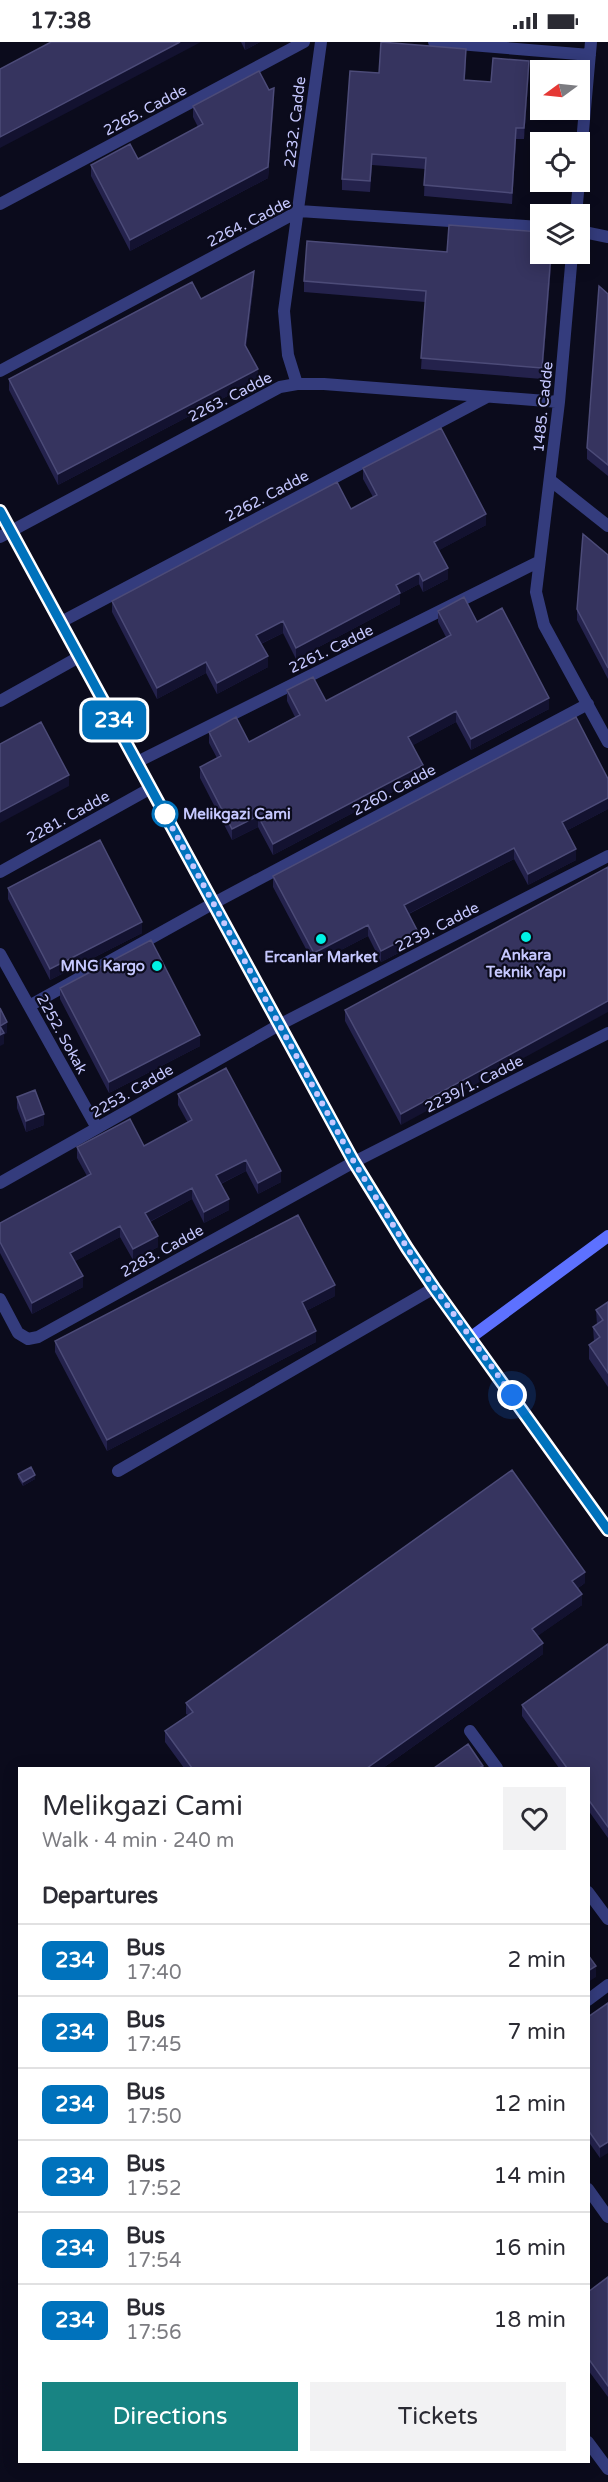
<!DOCTYPE html>
<html lang="en">
<head>
<meta charset="utf-8">
<style>
  :root { --surface:#fff; --page:#f2f2f3; --text:#2b2b33; --muted:#7c7c81; --line:#e1e1e2; --accent:#188483 }
  body { margin:0; font-family:"Varela Round",sans-serif; background:var(--page); color:var(--text); height:100vh; display:flex; flex-direction:column; font-size:22px; white-space:nowrap }
  * { box-sizing:border-box; margin:0 }
  p { font-size:20px; color:var(--muted) }
  .icon { flex:none; width:33px; height:33px; fill:none; stroke:currentColor; stroke-width:2; stroke-linecap:round; stroke-linejoin:round }
  .map { position:relative; flex:1; overflow:hidden }
  .panel { position:absolute; left:18px; top:1725px; width:572px; height:696px; display:flex; flex-direction:column; background:var(--surface); border-radius:0px; box-shadow:0 3px 15px #0003 }
  .panel>* { flex:none }
  .badge { padding:0 12px; border-radius:9px; font-size:21px; line-height:39px }
  .needle { width:39px; rotate:255deg }
  .controls { position:absolute; left:530px; top:18px; display:grid; gap:12px }
  .controls a { display:grid; place-items:center; width:60px; height:60px; border-radius:0px; background:var(--surface); box-shadow:0 3px 15px #0003; font-size:30px }
  .you { position:absolute; width:30px; height:30px; margin:-15px; border:4px solid #fff; border-radius:50%; background:#1a73e8; box-shadow:0 0 0 9px #1a73e833 }
  .map>.badge { position:absolute; translate:-50% -50%; box-shadow:0 0 0 3px #fff }
  h2 { padding:0 24px; font-size:22px; line-height:54px }
  .round { display:grid; place-items:center; flex:none; width:63px; height:63px; border-radius:0px; background:var(--page) }
  .head { display:flex; align-items:center; justify-content:space-between; height:102px; padding:0 24px }
  h1 { font-size:28px; font-weight:600; line-height:45px }
  .action { display:flex; gap:12px; margin-top:auto; padding:12px 24px }
  .action a { flex:1; height:69px; border-radius:0px; background:var(--accent); color:#fff; font-size:24px; font-weight:600; line-height:69px; text-align:center }
  .action a+a { background:var(--page); color:var(--text) }
  ul { padding:0; list-style:none }
  li { display:flex; align-items:center; gap:18px; height:72px; padding:0 24px; border-top:2px solid var(--line) }
  li div { flex:1 }
  li b { display:block; font-size:22px }
  li em { font-style:normal }
  li .badge { min-width:66px; font-weight:700; text-align:center }
  .status { display:flex; justify-content:space-between; align-items:center; height:42px; padding:0 30px; background:var(--surface); direction:ltr }
  .status svg { height:16px; fill:currentColor }
  .map>svg:first-child { display:block }
  .lines { fill:none; stroke-linecap:round; stroke-linejoin:round }
  .street { stroke:#343c7d; stroke-width:12 }
  .secondary { stroke:#5d71ff; stroke-width:12 }
  .wall { fill:#24224c }
  .shaded-wall { fill:#131230 }
  .building { fill:#36345f; stroke:#4c4b78; stroke-width:1.5 }
  .line-casing { stroke:#fff; stroke-width:14 }
  .line { stroke:#0072bc; stroke-width:9 }
  .walk { stroke:#c6c8ff; stroke-width:6; stroke-dasharray:0 10.8 }
  .stop-dot { fill:#fff; stroke:#0072bc; stroke-width:3 }
  .poi-dot { fill:#00f1e4; stroke:#0b0b1c; stroke-width:2 }
  .labels { text-anchor:middle; dominant-baseline:central; stroke-width:4.5; stroke-linejoin:round; paint-order:stroke }
  .street-label { font-size:15px; fill:#c6c8ff; stroke:#0b0b1c }
  .stop-label { font-size:15px; font-weight:bold; fill:#c6c8ff; stroke:#0b0b1c; text-anchor:start }
  .poi-label { font-size:15px; font-weight:bold; fill:#c6c8ff; stroke:#0b0b1c }
</style>
</head>
<body>
<div class="status"><b>17:38</b><svg viewBox="0 0 49 12"><path d="M0 12V9h3v3zM5 12V6h3v6zM10 12V3h3v9zM15 12V0h3v12zM26 1h20v11H26zM47 4h2v5h-2z"/></svg></div>
<div class="map">
<svg width="608" height="2440" viewBox="0 0 608 2440">
  <rect width="100%" height="100%" fill="#0b0b1c"/>
  <g class="lines">
    <path class="street" d="M434 0 590 13
      M579 134 591 0
      M0 162 304 0
      M576 172 579 140
      M579 189 608 195
      M572 212 559 360 536 550 544 583 608 700
      M0 329 299 169 540 185
      M297 342 288 313 284 269 321 0
      M550 438 608 484
      M0 495 280 345 297 342H324L559 360
      M61 580 487 355
      M0 659 79 615
      M137 720 538 520
      M0 830 151 746
      M0 912 97 1086
      M29 964 214 861 588 662
      M0 1141 279 983 608 814
      M0 1257 18 1291 28 1297 38 1295 354 1120 608 991
      M118 1429 434 1246
      M470 1689 497 1726
      M588 1850 608 1877
      M588 1958 608 1943
      M588 2147 608 2175
      M588 2400 608 2427"/>
    <path class="secondary" d="M0 469 354 1120 407 1206 434 1246 608 1488
      M470 1296 608 1194"/>
  </g>
  <path class="wall" d="M241 0H260L245 8Z
    M466 18 465 38 491 40 529 30 524 97H516L512 162 424 154 425 127 372 123 370 150 342 148V137L379 31Z
    M269 48 274 57 268 136 130 209 91 134V123L138 117 198 85 193 75V64Z
    M447 210 552 212 542 337 421 327 425 260 304 250V239Z
    M254 240 246 305 258 338 58 443 9 348V337L201 257Z
    M608 252V434L587 417V406Z
    M363 426 486 483 439 508 448 537 423 550 419 542 400 552V562L296 617 283 591 261 602 268 625 217 652 206 631 157 657 112 570V559L351 467 373 455 363 437Z
    M608 513V637L577 578V567Z
    M438 569 477 580 549 667 471 708 456 680 413 703 423 734 273 813 258 785 232 798 200 736V725L217 716 209 701V690L249 700 295 675 287 659V648L326 659 446 595 438 580Z
    M608 767 566 789 576 818 528 843 514 817 409 872 418 901 381 920 368 894 314 922 273 845V834Z
    M608 825 401 1083 345 979V968Z
    M8 846 142 891 50 938 8 857Z
    M60 946 200 1004 109 1051 60 957Z
    M178 1052 281 1140 258 1152 246 1129 221 1142 229 1168 204 1181 192 1157 150 1180 158 1205 133 1218 120 1195 75 1219 83 1245 32 1272 0 1211V1181L87 1134 77 1116V1105L144 1104 188 1081 178 1063Z
    M17 1055 44 1083 26 1090 17 1066Z
    M335 1254 306 1269 316 1300 107 1409 55 1310V1299Z
    M608 1260V1345L589 1317V1303L594 1300 593 1285 597 1283 596 1268Z
    M18 1432 35 1437 23 1444 18 1436Z
    M585 1541 578 1546 582 1563 537 1594 543 1612 383 1726H184L165 1700V1689L188 1673 186 1672V1661Z
    M608 1602V1796L588 1768V1726H559L522 1674V1663Z
    M608 1961 600 2116 588 2099V1975Z
    M608 2235V2355L588 2328V2250Z"/>
  <path class="shaded-wall" d="M180 0H201L0 106V95Z
    M245 0H260L245 8Z
    M529 19V30L524 97V86Z
    M274 46V57L268 136 130 209V198Z
    M516 86V97L512 162V151Z
    M551 212H552L542 337V326Z
    M254 229V240L245 314V303Z
    M258 327V338L58 443V432Z
    M486 472V483L434 511V500Z
    M448 526V537L423 550V539Z
    M419 531V542L400 552V562L296 617V606L396 543Z
    M283 579V591L256 604V593Z
    M268 614V625L217 652V641Z
    M206 620V631L157 657V646Z
    M549 656V667L471 708V697Z
    M456 669V680L408 706V695Z
    M423 723V734L273 813V802Z
    M69 733V744L0 781V770Z
    M608 756V767L562 791V780Z
    M258 774V785L232 798V787Z
    M514 806V817L404 874V863Z
    M576 807V818L528 843V832Z
    M142 880V891L50 938V927Z
    M368 883V894L314 922V911Z
    M418 890V901L381 920V909Z
    M608 959V970L401 1083V1072Z
    M7 980V991L4 993V1002L0 1004V984Z
    M200 993V1004L109 1051V1040Z
    M44 1072V1083L26 1090V1079Z
    M246 1118V1129L216 1144V1133Z
    M281 1129V1140L258 1152V1141Z
    M192 1146V1157L145 1182V1171Z
    M229 1157V1168L204 1181V1170Z
    M120 1184V1195L70 1222V1211Z
    M158 1194V1205L133 1218V1207Z
    M83 1234V1245L32 1272V1261Z
    M335 1243V1254L302 1271V1260Z
    M316 1289V1300L107 1409V1398Z
    M35 1433V1437L23 1444V1440Z
    M585 1530V1541L572 1550V1539Z
    M582 1552V1563L532 1598V1587Z
    M543 1601V1612L383 1726H367Z
    M596 1924V1935L588 1940V1929Z
    M608 2100V2111L600 2116V2105Z"/>
  <path class="building" d="M51 0H180L0 95V27Z
    M381 0 466 7 464 38 491 40 493 16 529 19 524 86H516L512 151 424 143 426 116 372 112 370 139 342 137 350 29 379 31Z
    M259 29 269 48 274 46 268 125 130 198 91 123 130 102 138 117 203 82 193 64Z
    M449 183 540 190V212H551L542 326 421 316 426 249 304 239 307 199 447 210Z
    M254 229 245 303 258 327 58 432 9 337 192 240 201 257Z
    M599 244 608 252V423L587 406Z
    M441 386 486 472 434 500 448 526 423 539 419 531 396 543 400 551 296 606 283 579 256 593 268 614 217 641 206 620 157 646 112 559 337 440 351 467 377 453 363 426Z
    M583 492 608 513V626L577 567Z
    M464 555 477 580 502 566 549 656 471 697 456 669 408 695 423 723 273 802 258 774 232 787 200 725 221 714 209 690 236 675 249 700 300 673 287 648 313 635 326 659 451 593 438 569Z
    M576 675 608 737V756L562 780 576 807 528 832 514 806 404 863 418 890 381 909 368 883 314 911 273 834Z
    M41 680 69 733 0 770V702Z
    M100 798 142 880 50 927 8 846Z
    M608 825V959L401 1072 345 968Z
    M151 898 200 993 109 1040 60 946Z
    M0 966 7 980 0 984 4 991 0 993Z
    M226 1026 281 1129 258 1141 246 1118 216 1133 229 1157 204 1170 192 1146 145 1171 158 1194 133 1207 120 1184 70 1211 83 1234 32 1261 0 1200V1181L91 1132 77 1105 130 1077 144 1104 192 1078 178 1052Z
    M35 1048 44 1072 26 1079 17 1055Z
    M298 1173 335 1243 302 1260 316 1289 107 1398 55 1299Z
    M608 1260V1331L589 1303 600 1295 593 1285 603 1278 596 1268Z
    M31 1425 35 1433 23 1440 18 1432Z
    M512 1428 585 1530 572 1539 582 1552 532 1587 543 1601 367 1726H192L165 1689 193 1670 186 1661Z
    M608 1602V1785L588 1757V1726H567L522 1663Z
    M468 1702 483 1724 479 1726H434Z
    M588 1913 596 1924 588 1929Z
    M608 1961V2100L600 2105 588 2088V1975Z
    M608 2235V2344L588 2316V2250Z"/>
  <g class="lines">
    <defs>
      <path id="line" d="M0 469 354 1120 407 1206 434 1246 608 1488"/>
    </defs>
    <use href="#line" class="line-casing"/>
    <use href="#line" class="line"/>
    <path class="walk" d="M165 772 161 765 354 1120 416 1220 512 1353"/>
  </g>
  <circle class="stop-dot" cx="165" cy="772" r="12"/>
  <g class="poi-dot">
    <circle cx="526" cy="895" r="6"/>
    <circle cx="321" cy="897" r="6"/>
    <circle cx="157" cy="924" r="6"/>
  </g>
  <g class="labels">
    <g class="street-label">
      <text transform="translate(145 68) rotate(-28)">2265. Cadde</text>
      <text transform="translate(295 80) rotate(-83)">2232. Cadde</text>
      <text transform="translate(249 180) rotate(-27)">2264. Cadde</text>
      <text transform="translate(230 355) rotate(-27)">2263. Cadde</text>
      <text transform="translate(543 365) rotate(-84)">1485. Cadde</text>
      <text transform="translate(267 454) rotate(-28)">2262. Cadde</text>
      <text transform="translate(331 607) rotate(-26)">2261. Cadde</text>
      <text transform="translate(394 748) rotate(-28)">2260. Cadde</text>
      <text transform="translate(68 775) rotate(-29)">2281. Cadde</text>
      <text transform="translate(437 885) rotate(-27)">2239. Cadde</text>
      <text transform="translate(62 992) rotate(61)">2252. Sokak</text>
      <text transform="translate(474 1042) rotate(-27)">2239/1. Cadde</text>
      <text transform="translate(132 1049) rotate(-30)">2253. Cadde</text>
      <text transform="translate(162 1209) rotate(-29)">2283. Cadde</text>
    </g>
    <g class="stop-label">
      <text x="183" y="772">Melikgazi Cami</text>
    </g>
    <g class="poi-label">
      <text x="526" y="913">Ankara<tspan x="526" dy="17">Teknik Yapı</tspan></text>
      <text x="321" y="915">Ercanlar Market</text>
      <text x="145" y="924" text-anchor="end">MNG Kargo</text>
    </g>
  </g>
</svg>
<div class="controls">
<a><svg class="needle" viewBox="-14 -14 28 28"><path d="M0-13l5 13h-10z" fill="#e53935"/><path d="M0 13l5-13h-10z" fill="#7c7c81"/></svg></a>
<a><svg class="icon" aria-label="locate" viewBox="0 0 24 24"><circle cx="12" cy="12" r="6"/><path d="M12 2v4M12 18v4M2 12h4M18 12h4"/></svg></a>
<a><svg class="icon" aria-label="layers" viewBox="0 0 24 24"><path d="M12 4l9 5-9 5-9-5zM3 14l9 5 9-5"/></svg></a>
</div>
<div class="you" style="left:512px;top:1353px"></div>
<b class="badge" style="left:114px;top:678px;background:#0072bc;color:#fff">234</b>
<section class="panel">
<div class="head"><div><h1>Melikgazi Cami</h1><p>Walk · 4 min · 240 m</p></div><a class="round"><svg class="icon" aria-label="heart" viewBox="0 0 24 24"><path d="M12 20l-8-8c-3-5 5-10 8-4 3-6 11-1 8 4z"/></svg></a></div>
<h2>Departures</h2>
<ul>
<li><span class="badge" style="background:#0072bc;color:#fff">234</span><div><b>Bus</b><p>17:40</p></div><em>2 min</em></li>
<li><span class="badge" style="background:#0072bc;color:#fff">234</span><div><b>Bus</b><p>17:45</p></div><em>7 min</em></li>
<li><span class="badge" style="background:#0072bc;color:#fff">234</span><div><b>Bus</b><p>17:50</p></div><em>12 min</em></li>
<li><span class="badge" style="background:#0072bc;color:#fff">234</span><div><b>Bus</b><p>17:52</p></div><em>14 min</em></li>
<li><span class="badge" style="background:#0072bc;color:#fff">234</span><div><b>Bus</b><p>17:54</p></div><em>16 min</em></li>
<li><span class="badge" style="background:#0072bc;color:#fff">234</span><div><b>Bus</b><p>17:56</p></div><em>18 min</em></li>
</ul>
<div class="action"><a>Directions</a><a>Tickets</a></div>
</section>
</div>
</body>
</html>
